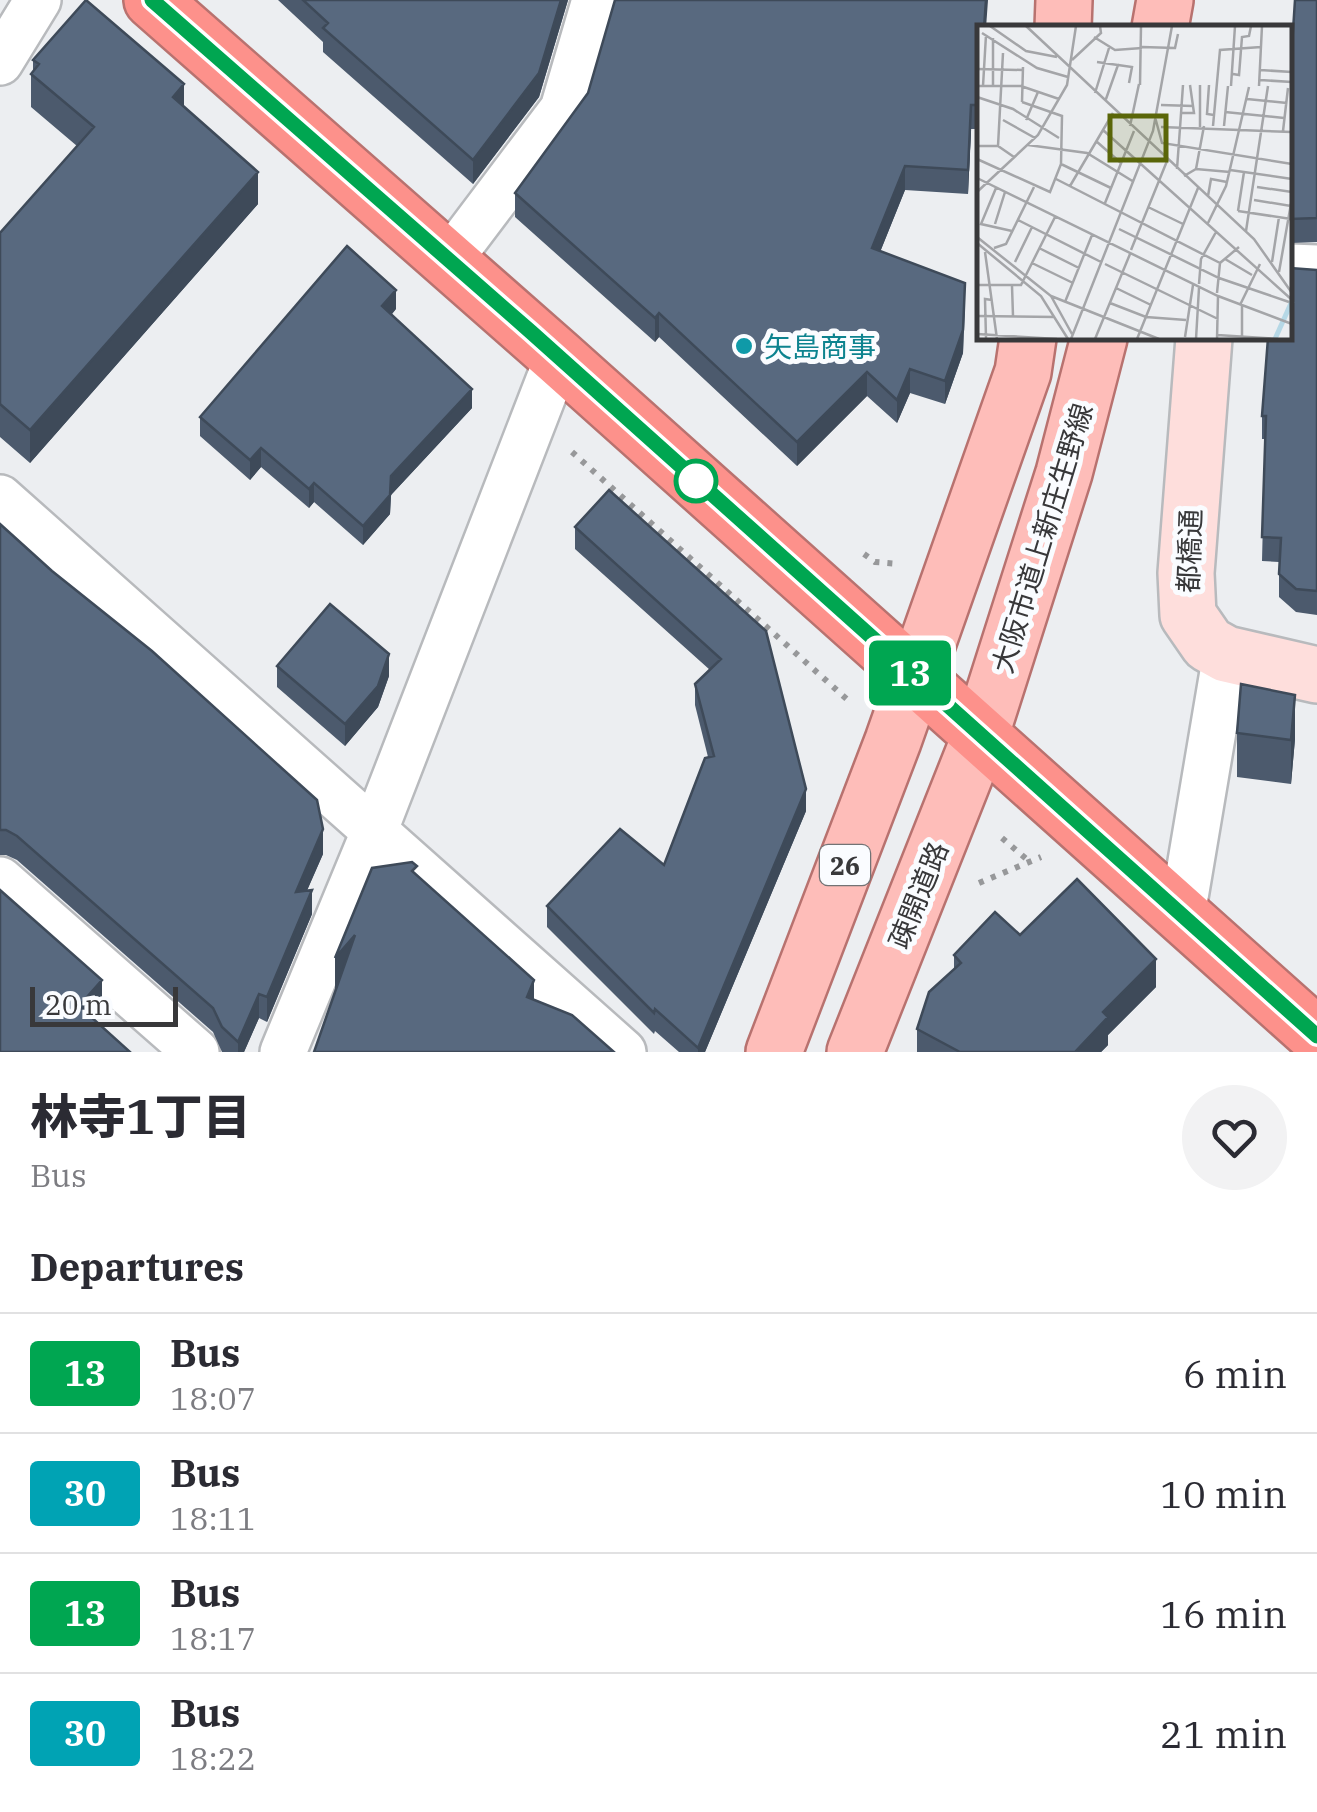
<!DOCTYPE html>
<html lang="en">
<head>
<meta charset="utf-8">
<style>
  :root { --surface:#fff; --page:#f2f2f3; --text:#2b2b33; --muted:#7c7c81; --line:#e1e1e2 }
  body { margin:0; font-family:"IBM Plex Serif","Noto Sans JP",serif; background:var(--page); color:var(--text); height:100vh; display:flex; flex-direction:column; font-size:38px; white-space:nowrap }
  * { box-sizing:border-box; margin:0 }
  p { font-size:32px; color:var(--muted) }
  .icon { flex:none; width:55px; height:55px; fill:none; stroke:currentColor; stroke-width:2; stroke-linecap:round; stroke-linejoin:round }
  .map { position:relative; height:1052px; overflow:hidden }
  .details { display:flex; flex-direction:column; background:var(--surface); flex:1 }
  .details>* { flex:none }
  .badge { padding:0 20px; border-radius:8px; font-size:35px; line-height:65px }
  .scale { position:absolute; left:30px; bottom:25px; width:148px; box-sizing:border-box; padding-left:10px; border:5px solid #38383a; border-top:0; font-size:28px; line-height:35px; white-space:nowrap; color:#38383a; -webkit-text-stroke:8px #fafcff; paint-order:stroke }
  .map>.badge { position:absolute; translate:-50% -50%; box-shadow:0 0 0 5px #fff }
  h2 { padding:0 30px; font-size:38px; line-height:90px }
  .round { display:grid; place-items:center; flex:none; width:105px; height:105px; border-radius:52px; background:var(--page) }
  .overview { display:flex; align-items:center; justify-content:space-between; height:170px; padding:0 30px }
  h1 { font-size:48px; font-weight:800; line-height:75px }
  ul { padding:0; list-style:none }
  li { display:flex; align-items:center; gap:30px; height:120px; padding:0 30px; border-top:2px solid var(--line) }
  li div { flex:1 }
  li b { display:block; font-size:38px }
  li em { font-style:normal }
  li .badge { min-width:110px; font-weight:700; text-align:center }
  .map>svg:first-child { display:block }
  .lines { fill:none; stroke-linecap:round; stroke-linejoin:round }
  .street-casing { stroke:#b8babd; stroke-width:50 }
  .secondary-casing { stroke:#b8babd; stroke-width:60 }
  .primary-casing { stroke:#b8726f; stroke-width:60 }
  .highway-casing { stroke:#b8726f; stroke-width:60 }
  .path { stroke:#97989a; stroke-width:6; stroke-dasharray:5 8; stroke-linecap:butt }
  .street { stroke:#fff; stroke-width:45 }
  .secondary { stroke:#fededc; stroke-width:55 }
  .primary { stroke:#febdb9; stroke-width:55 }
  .highway { stroke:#fd918b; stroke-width:55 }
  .wall { fill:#4c5a6d }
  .shaded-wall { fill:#3e4a59 }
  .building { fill:#58697f; stroke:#3e4a59; stroke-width:2.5 }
  .line-casing { stroke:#fff; stroke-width:22 }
  .line { stroke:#00a651; stroke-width:15 }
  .culture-dot { fill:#0f9aa8; stroke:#fafcff; stroke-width:4 }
  .stop-dot { fill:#fff; stroke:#00a651; stroke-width:5 }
  .labels { text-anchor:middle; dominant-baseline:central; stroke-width:10; stroke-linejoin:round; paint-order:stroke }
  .shield { fill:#fafcff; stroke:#727375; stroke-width:2.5 }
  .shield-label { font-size:25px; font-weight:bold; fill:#38383a }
  .culture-label { font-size:28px; fill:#0d838f; stroke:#fafcff; text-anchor:start }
  .street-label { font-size:28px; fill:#38383a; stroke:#fafcff }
  .inset-river { fill:none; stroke:#b6d8e6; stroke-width:5 }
  .inset-road { fill:none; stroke:#a4a5a8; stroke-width:2.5 }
  .view { fill:#5a6609; fill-opacity:0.15; stroke:#5a6609; stroke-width:5 }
  .inset-edge { fill:none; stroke:#38383a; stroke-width:5 }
</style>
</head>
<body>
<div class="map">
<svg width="1317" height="1052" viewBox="0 0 1317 1052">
  <rect width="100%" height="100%" fill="#eceef1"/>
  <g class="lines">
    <defs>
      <path id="street" d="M0 62 38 0
        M449 260 563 109 595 0
        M1290 267 1317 268
        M0 498 623 1052
        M0 880 196 1052
        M1182 915 1226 654
        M283 1052 374 832 558 357"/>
      <path id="secondary" d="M1204 338 1186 573 1188 615 1208 644 1226 654 1317 675"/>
      <path id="primary" d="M1063 28 1064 0
        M1160 28 1165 0
        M774 1052 893 741 1023 372 1028 338
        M855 1052 980 737 1064 473 1099 338"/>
      <path id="highway" d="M152 0 558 357 1317 1036"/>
    </defs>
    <use href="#street" class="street-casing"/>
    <use href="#secondary" class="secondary-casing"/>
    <use href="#primary" class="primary-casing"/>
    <use href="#highway" class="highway-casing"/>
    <path class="path" d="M572 452 850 702 849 705
      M864 554 875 562 900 564
      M1002 838 1030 862
      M979 883 1041 857"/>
    <use href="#street" class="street"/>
    <use href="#secondary" class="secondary"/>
    <use href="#primary" class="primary"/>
    <use href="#highway" class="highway"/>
  </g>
  <path class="wall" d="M278 0H568L539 97 473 184 323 52V42Z
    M1317 0V242L1290 243V77Z
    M980 28V109L978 129H971L968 194 905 190 880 252 965 307 963 353 945 404 910 393 897 423 867 396 797 466 659 337 655 342 515 217V193L588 93Z
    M33 60 184 106 258 204 30 463 0 437V233L77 146 31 107V74L33 72Z
    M1317 270V615L1296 612 1279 597V562L1262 561 1265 439H1262V416Z
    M396 309 392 314 472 408 391 495 390 514 363 545 314 502 309 508 261 467 250 480 200 436V417Z
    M0 524 323 854 307 890 312 914 267 1022 259 1018 244 1052H222L213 1032 17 860 6 855H0Z
    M575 527 766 631 806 811 705 1052H679L655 1031 654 1034 547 927V906L664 865 708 757 695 705V684L710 670 575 549Z
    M277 666 389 676 378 707 345 746 277 687Z
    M1237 733 1295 739 1291 784 1237 777Z
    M1020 935 1156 987 1108 1035V1045L1101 1052H917V1029L954 970V955Z"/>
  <path class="shaded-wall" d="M561 0H568L539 97 473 184V160Z
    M986 0H988L986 28H984Z
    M184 84V117L173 97Z
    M971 105V129L968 194V170Z
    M905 166V190L872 272V248Z
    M258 172V204L30 463V430Z
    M965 283 963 353 945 404V381Z
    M396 290V309L382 325V306Z
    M659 313V337L655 342V318Z
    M910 369V393L897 423V400Z
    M867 372V396L797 466V442Z
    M472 389V408L391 495 390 514 363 545V526L391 476Z
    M261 448V467L250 480V460Z
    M314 483V502L309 508V489Z
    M389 654V676L378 707 345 746V724Z
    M1295 695V739L1291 784V740Z
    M806 789V811L705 1052H698V1048Z
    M323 829V854L296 916V892Z
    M312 890V914L267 1022V997Z
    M355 935 335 995V958Z
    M1156 959V987L1108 1035V1045L1101 1052H1076L1103 1012Z
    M102 980V1005L79 1031V1006Z
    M534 980V1017L527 997Z
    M259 994V1018L244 1052H238V1042Z"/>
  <path class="building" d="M86 0 184 84 173 97 258 172 30 430 0 404V233L94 127 31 74 39 64 33 60Z
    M303 0H561L539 73 473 160 323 28 328 23Z
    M615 0H986L984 28H980L978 105H971L968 170 905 166 872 248 965 283 963 330 945 381 910 369 897 400 867 372 797 442 659 313 655 318 515 193 588 93Z
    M1295 0H1317V218L1290 219V77Z
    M347 246 396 290 382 306 472 389 391 476 390 495 363 526 314 483 309 489 261 448 250 460 200 417Z
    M1290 268 1317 270V591L1296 589 1279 574 1281 538 1262 537 1266 416H1262L1268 338H1290Z
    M609 490 766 631 806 789 698 1048 655 1009 654 1013 547 906 620 829 664 865 705 758 714 756 695 684 721 659 575 527Z
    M0 524 52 571 152 651 317 800 323 829 296 892 312 890 267 997 259 994 238 1042 222 1027 213 1008 17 836 6 830H0Z
    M330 604 389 654 378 686 345 724 277 666Z
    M1241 684 1295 695 1291 740 1237 733Z
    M412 862 417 866 412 871 534 980 527 997 572 1015 614 1052H314L355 935 335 958 372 868Z
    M1077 879 1156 959 1103 1012 1108 1017 1076 1051 1077 1052H960L917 1029 929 992 961 963 954 955 995 912 1020 935Z
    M0 890 102 980 79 1006 130 1052H0Z"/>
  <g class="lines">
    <defs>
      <path id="line" d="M152 0 531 332 1317 1036"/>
    </defs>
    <use href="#line" class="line-casing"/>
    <use href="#line" class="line"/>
  </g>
  <circle class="culture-dot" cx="744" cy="346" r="10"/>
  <circle class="stop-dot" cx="696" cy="481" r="20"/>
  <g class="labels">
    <rect class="shield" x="820" y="845" width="50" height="40" rx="8"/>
    <g class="shield-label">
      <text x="845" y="865">26</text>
    </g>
    <g class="culture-label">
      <text x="764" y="346">矢島商事</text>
    </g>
    <g class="street-label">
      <text transform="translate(1042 538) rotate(-73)">大阪市道上新庄生野線</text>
      <text transform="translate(1189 551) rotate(-88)">都橋通</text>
      <text transform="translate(918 895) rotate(-68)">疎開道路</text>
    </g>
  </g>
  <g transform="translate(977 25)">
    <rect width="315" height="315" fill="#eceef1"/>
    <path class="inset-river" d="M298 314 315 276"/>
    <path class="inset-road" d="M13 1 49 26 80 32M49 1 277 214 315 268M5 8 60 43 91 52M117 12 138 25 165 23M16 13V61M165 22 198 23 201 9M95 35 124 8 123 1M120 37 141 40 129 74M141 40 155 42 152 58M0 44 46 45M283 45 315 47M256 49 262 50 265 12 272 11 274 1M283 55 315 57M163 60 164 1M232 60 230 89 237 90M0 61H44L82 74M6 61 9 10M254 61 258 1M282 61 285 1M118 68 132 23M0 72 36 84 82 113M270 74 310 78M45 77 46 42M184 80 216 81M248 87 307 93M204 88H217L213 60M178 92 185 118 315 139M26 95 58 113M49 95 61 67M153 101 162 59M236 101 243 25 284 22M247 101 251 61M184 102 315 107M223 102V60M203 103 206 60M126 105 314 274M306 106 311 63M119 116 144 138M51 120 110 128 157 157M0 121H21L37 132M21 121 26 28M0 134 73 167 84 139 85 91 45 77M84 139 134 163M200 144 203 103M219 144 227 101M253 145 315 154M207 151 219 144 253 147M0 153 241 271 315 299M79 154 243 238M93 161 136 88M280 162 315 167M19 163 4 199 35 206M0 167 61 110 90 60 99 1M231 171 234 154 250 157M277 175 314 181M128 178 157 106M171 182 206 199M261 186 314 194M261 186 267 147M41 195 124 237M18 199 28 167M230 200 249 161 272 62M142 204 242 253 312 277M269 206 291 61M0 212 74 271 95 309M0 218 64 271 91 314M17 223 29 219 57 162M62 223 102 243M154 225 190 136M8 227 20 314M248 234 275 250M38 237 55 202M295 237 302 192M55 238 96 258M128 239 241 294M302 247 315 173M222 259 224 234 239 207M0 260H44L78 192M35 261 36 291M139 263 174 280M240 268 243 238 262 222M74 271 182 314M88 277 115 210M133 278 169 292 209 295M263 280 283 239M0 291 78 292M0 309 80 314M240 310 301 314M208 312 216 260M9 313 8 274 15 275M265 313V281M94 314 176 106 195 1M118 314 153 229M160 314 221 163M219 314 222 263M240 314 241 271"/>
    <path class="view" d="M133 91H189V135H133Z"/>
    <rect width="315" height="315" class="inset-edge"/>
  </g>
</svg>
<div class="scale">20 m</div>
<b class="badge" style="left:910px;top:673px;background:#00a651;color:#fff">13</b>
</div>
<section class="details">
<div class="overview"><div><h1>林寺1丁目</h1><p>Bus</p></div><a class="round"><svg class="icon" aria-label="heart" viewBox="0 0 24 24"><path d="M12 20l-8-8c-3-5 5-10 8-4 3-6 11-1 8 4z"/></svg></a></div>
<h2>Departures</h2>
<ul>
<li><span class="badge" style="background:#00a651;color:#fff">13</span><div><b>Bus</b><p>18:07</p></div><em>6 min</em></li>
<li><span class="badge" style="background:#00a3b4;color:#fff">30</span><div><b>Bus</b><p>18:11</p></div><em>10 min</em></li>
<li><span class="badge" style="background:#00a651;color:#fff">13</span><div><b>Bus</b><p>18:17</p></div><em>16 min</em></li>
<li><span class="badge" style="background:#00a3b4;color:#fff">30</span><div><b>Bus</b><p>18:22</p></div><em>21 min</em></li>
</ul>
</section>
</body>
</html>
